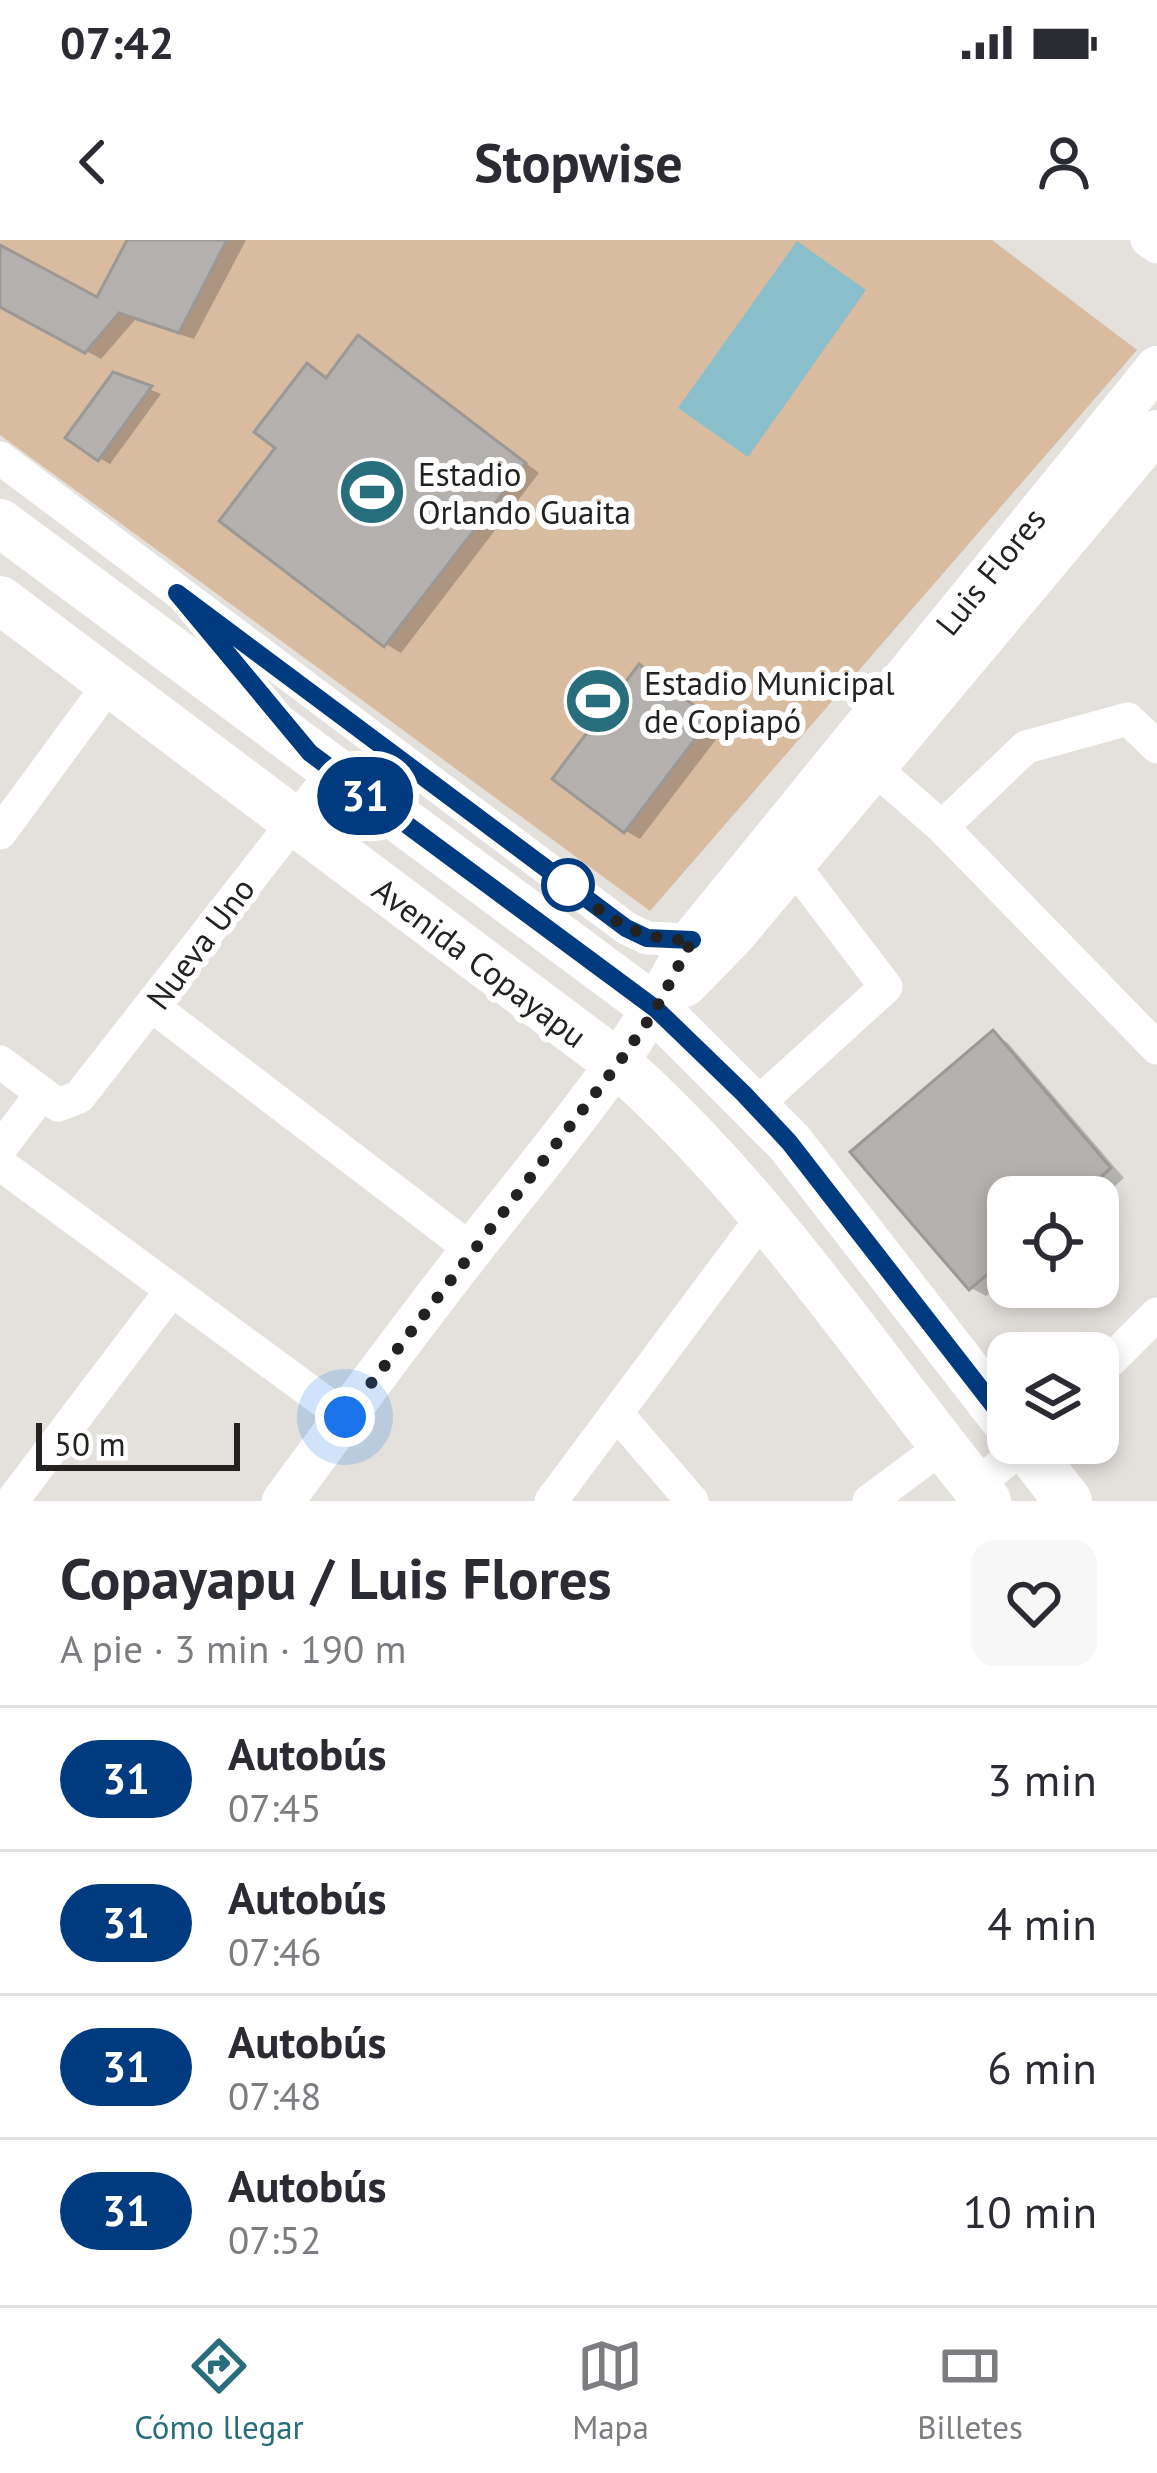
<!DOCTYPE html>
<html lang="es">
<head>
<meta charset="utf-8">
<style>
  :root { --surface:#fff; --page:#f7f7f7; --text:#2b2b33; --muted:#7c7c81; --line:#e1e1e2; --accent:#276d7b }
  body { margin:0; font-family:"PT Sans",sans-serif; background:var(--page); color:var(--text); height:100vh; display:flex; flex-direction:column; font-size:45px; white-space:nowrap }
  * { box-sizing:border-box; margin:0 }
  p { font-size:39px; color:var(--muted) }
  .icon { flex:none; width:66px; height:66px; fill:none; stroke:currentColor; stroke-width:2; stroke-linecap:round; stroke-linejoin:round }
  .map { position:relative; height:1261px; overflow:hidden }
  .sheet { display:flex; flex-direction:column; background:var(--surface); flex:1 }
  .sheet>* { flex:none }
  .badge { padding:0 24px; border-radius:39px; font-size:42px; line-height:78px }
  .buttons { position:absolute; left:987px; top:936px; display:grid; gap:24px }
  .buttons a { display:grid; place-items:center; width:132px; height:132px; border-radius:24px; background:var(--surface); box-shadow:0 6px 18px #0003; font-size:60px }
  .scale { position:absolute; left:36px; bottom:30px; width:204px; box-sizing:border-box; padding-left:12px; border:6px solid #242221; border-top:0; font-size:33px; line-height:42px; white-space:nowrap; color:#242221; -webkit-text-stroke:9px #fff; paint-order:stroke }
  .you { position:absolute; width:60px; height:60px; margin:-30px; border:9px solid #fff; border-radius:50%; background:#1a73e8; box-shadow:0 0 0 18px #1a73e833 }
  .map>.badge { position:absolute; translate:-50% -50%; box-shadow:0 0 0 6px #fff }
  .round { display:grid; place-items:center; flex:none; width:126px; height:126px; border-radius:24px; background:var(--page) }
  .summary { display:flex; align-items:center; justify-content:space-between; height:204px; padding:0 60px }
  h1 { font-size:57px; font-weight:700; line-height:90px }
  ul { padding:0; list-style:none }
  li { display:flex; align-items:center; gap:36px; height:144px; padding:0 60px; border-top:3px solid var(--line) }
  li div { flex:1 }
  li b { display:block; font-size:45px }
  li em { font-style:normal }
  li .badge { min-width:132px; font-weight:700; text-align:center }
  .status { display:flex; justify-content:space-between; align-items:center; height:84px; padding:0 60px; background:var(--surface); direction:ltr }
  .status svg { height:33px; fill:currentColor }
  header { display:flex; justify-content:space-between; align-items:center; height:156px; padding:0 60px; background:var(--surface); font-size:54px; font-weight:700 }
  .tab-bar { display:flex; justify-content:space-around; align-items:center; height:168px; border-top:3px solid var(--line); background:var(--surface); font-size:33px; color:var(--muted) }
  .tab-bar a { display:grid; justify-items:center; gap:6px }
  .tab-bar .on { color:var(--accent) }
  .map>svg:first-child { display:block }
  .green { fill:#d9bba0 }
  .water { fill:#8abfcb }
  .shadow { fill:#0003 }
  .building { fill:#b3b0ad; stroke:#9b9895; stroke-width:3 }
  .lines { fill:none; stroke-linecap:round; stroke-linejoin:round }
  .minor { stroke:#fff; stroke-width:33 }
  .major { stroke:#fff; stroke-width:42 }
  .highway { stroke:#fff; stroke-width:48 }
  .line-casing { stroke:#fff; stroke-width:27 }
  .line { stroke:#003b80; stroke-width:18 }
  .walk { stroke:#242221; stroke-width:12; stroke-dasharray:0 21.6 }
  .stop-dot { fill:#fff; stroke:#003b80; stroke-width:6 }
  .labels { text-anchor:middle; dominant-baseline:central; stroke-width:12; stroke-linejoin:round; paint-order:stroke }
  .poi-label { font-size:33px; fill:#242221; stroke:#fff; text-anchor:start }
  .street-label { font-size:33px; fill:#242221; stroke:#fff }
</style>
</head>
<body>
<div class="status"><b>07:42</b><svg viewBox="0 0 49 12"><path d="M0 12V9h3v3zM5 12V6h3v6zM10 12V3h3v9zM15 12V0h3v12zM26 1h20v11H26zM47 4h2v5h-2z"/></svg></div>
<header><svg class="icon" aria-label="back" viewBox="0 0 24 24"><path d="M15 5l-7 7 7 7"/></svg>Stopwise<svg class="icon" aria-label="person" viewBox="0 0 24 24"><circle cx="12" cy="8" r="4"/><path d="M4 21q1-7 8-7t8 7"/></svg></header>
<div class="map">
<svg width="1157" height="1261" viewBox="0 0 1157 1261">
  <rect width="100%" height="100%" fill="#e4e1dd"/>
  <path class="green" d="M0 0H992L1137 110 650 671 0 195Z"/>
  <path class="water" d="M797 1 866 50 748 217 678 168Z"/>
  <path class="shadow" d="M131 0H246L194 99 135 80 101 119 0 64V8L98 61Z
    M374 108 539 233 401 413 386 404 279 208 308 127 328 140Z
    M114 135 161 154 110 224 99 218Z
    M654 437 724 489 640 599 626 591Z
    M993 794 1008 803 1124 938 1098 961V957H1008V1038L986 1056 971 1048Z"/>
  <path class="building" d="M127 0H227L179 93 119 73 85 113 0 67V5L97 57Z
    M358 95 526 223 384 407 219 281 275 208 254 192 307 123 326 138Z
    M113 132 152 146 98 221 65 198Z
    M639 424 711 478 624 593 552 539Z
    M993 790 1111 928 1078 957H1008V1017L969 1050 850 912Z"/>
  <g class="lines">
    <path class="minor" d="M1147 0 1157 7
      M0 218 626 688 647 698 691 700
      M859 515 942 587 1157 808
      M942 587 1026 507 1128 479 1157 507
      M0 593 110 443
      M152 766 472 1010
      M0 822 58 865 79 857 333 532
      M755 866 886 747 794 626
      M0 909 42 853
      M0 924 345 1177
      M1098 1133 1157 1074
      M618 1175 692 1261
      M975 1246 1028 1203
      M12 1261 171 1051
      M551 1261 765 974
      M869 1261 942 1207"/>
    <path class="major" d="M685 746 734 696 1157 191
      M283 1261C348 1173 413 1084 481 998 557 902 636 810 691 700L1157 127"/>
    <path class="highway" d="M0 283 656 769 789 902 1008 1184
      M0 360 618 824C762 951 867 1113 987 1261
      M1023 1203 1068 1261"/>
  </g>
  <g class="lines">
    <defs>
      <path id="line" d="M692 700 647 698 626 688 177 353 310 513 656 769 744 854 789 902 1008 1184"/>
    </defs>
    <use href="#line" class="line-casing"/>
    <use href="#line" class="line"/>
    <path class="walk" d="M345 1177 618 824 656 769 692 700C627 702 600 669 551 632L568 645"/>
  </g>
  <defs>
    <symbol id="stadium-disc" viewBox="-11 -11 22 22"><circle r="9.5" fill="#276d7b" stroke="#fff"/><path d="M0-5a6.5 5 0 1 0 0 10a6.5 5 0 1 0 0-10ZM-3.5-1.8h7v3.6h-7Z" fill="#fff"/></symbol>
  </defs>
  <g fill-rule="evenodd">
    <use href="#stadium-disc" x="334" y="214" width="76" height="76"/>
    <use href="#stadium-disc" x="560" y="423" width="76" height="76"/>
  </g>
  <circle class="stop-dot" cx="568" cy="645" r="24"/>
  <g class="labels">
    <g class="poi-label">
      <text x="418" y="233">Estadio<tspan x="418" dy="38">Orlando Guaita</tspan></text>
      <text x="644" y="442">Estadio Municipal<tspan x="644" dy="38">de Copiapó</tspan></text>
    </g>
    <g class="street-label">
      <text transform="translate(990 331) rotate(-51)">Luis Flores</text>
      <text transform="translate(200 703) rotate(-53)">Nueva Uno</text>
      <text transform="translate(480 722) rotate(37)">Avenida Copayapu</text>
    </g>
  </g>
</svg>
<div class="buttons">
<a><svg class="icon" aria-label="locate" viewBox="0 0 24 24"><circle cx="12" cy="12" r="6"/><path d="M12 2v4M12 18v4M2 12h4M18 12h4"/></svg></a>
<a><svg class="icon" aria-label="layers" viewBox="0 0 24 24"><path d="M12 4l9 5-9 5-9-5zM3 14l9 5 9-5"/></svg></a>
</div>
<div class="scale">50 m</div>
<div class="you" style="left:345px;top:1177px"></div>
<b class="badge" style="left:365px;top:556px;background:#003b80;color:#fff">31</b>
</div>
<section class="sheet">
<div class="summary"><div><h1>Copayapu / Luis Flores</h1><p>A pie · 3 min · 190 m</p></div><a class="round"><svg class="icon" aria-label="heart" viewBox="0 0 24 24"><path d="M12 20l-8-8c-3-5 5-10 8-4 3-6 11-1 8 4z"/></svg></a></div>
<ul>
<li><span class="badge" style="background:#003b80;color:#fff">31</span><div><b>Autobús</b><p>07:45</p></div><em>3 min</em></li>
<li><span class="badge" style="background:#003b80;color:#fff">31</span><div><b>Autobús</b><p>07:46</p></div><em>4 min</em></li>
<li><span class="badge" style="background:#003b80;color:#fff">31</span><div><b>Autobús</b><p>07:48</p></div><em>6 min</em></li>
<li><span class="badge" style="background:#003b80;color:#fff">31</span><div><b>Autobús</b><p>07:52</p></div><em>10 min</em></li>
</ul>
</section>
<nav class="tab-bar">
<a class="on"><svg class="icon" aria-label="directions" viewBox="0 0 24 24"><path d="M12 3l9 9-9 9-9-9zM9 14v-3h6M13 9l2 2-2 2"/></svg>Cómo llegar</a>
<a><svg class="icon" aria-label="map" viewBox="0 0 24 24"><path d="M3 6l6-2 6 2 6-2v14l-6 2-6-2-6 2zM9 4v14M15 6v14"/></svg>Mapa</a>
<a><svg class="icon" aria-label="tickets" viewBox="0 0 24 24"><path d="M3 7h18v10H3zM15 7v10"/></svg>Billetes</a>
</nav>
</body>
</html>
